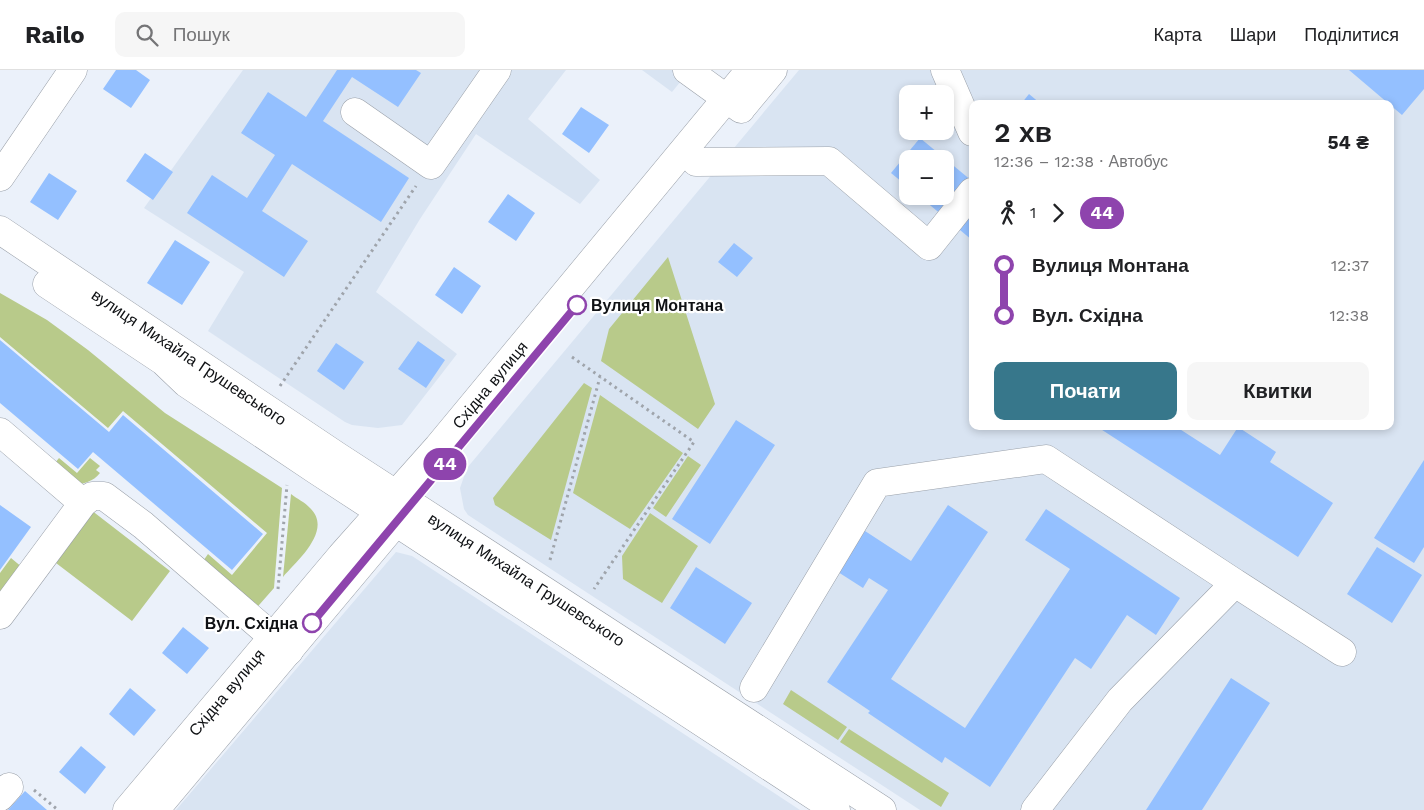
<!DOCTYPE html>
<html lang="uk">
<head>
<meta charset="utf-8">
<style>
  :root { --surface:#fff; --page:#f6f6f6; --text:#202124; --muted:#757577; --line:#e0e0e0; --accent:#37778b }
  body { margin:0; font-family:"Work Sans",sans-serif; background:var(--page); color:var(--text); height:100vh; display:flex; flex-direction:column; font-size:19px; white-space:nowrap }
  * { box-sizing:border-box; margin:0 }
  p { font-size:16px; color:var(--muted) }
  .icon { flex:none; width:28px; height:28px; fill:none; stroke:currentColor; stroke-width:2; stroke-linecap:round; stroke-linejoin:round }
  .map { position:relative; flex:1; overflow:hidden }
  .side { position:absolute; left:969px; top:30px; width:425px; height:330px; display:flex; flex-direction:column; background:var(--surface); border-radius:10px; box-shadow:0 2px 8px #0003 }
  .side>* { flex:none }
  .badge { padding:0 10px; border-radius:16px; font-size:18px; line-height:32px }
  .buttons { position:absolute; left:899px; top:15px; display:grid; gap:10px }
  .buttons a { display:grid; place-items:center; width:55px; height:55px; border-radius:10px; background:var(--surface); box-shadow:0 2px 8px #0003; font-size:25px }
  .map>.badge { position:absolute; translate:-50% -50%; box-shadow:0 0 0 2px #fff }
  .legs { display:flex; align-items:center; gap:8px; height:55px; padding:0 25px; font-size:16px }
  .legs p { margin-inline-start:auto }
  .summary { display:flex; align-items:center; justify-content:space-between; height:85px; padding:0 25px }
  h1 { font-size:28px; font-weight:600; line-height:38px }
  .button { display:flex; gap:10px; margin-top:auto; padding:10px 25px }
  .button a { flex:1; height:58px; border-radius:10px; background:var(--accent); color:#fff; font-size:20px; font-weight:600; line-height:58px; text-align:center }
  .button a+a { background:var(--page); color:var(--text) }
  ul { padding:0 25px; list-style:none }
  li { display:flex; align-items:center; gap:18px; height:50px; font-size:19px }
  li i { display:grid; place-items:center; width:8px; height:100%; margin:0 6px; background:currentColor }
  li i::after { content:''; width:12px; height:12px; margin:-6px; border:4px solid; border-radius:50%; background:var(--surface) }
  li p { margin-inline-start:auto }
  li:first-child i { background:linear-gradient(#0000 50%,currentColor 0) }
  li:last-child i { background:linear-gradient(currentColor 50%,#0000 0) }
  header { display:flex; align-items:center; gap:30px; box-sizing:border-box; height:70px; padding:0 25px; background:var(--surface); border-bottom:1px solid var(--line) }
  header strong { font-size:24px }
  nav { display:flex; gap:28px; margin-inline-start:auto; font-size:18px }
  .search { width:350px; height:45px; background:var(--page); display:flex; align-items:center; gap:12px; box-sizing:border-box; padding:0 18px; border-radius:10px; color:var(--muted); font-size:19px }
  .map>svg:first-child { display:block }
  .built { fill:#d9e4f2; fill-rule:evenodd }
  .green { fill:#b8ca8a }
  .building { fill:#94c0ff }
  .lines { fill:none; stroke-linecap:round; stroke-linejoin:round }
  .minor-casing { stroke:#9aa0a9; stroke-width:29 }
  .major-casing { stroke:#9aa0a9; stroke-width:29 }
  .path { stroke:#9fa4ab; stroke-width:3; stroke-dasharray:2.5 4; stroke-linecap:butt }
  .minor { stroke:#fff; stroke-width:28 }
  .major { stroke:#fff; stroke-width:28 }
  .line-1-casing { stroke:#fff; stroke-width:11 }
  .line-1 { stroke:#8e44ad; stroke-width:8 }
  .stop-1-dot { fill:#fff; stroke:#8e44ad; stroke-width:2.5 }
  .labels { text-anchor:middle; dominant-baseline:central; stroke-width:4.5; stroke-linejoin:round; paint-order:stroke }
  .stop-label { font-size:16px; font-weight:bold; fill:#0f1114; stroke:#fff; text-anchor:start }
  .street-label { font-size:16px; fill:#0f1114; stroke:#fff }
</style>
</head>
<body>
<header>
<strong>Railo</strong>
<div class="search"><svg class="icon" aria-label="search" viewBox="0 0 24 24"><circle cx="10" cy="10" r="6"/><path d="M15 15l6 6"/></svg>Пошук</div>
<nav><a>Карта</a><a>Шари</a><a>Поділитися</a></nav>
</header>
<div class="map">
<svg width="1424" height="740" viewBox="0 0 1424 740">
  <rect width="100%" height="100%" fill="#ebf1fa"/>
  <path class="built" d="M243 0H566L528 49 600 110 580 134 476 64 420 149 376 222 457 284 402 355 378 358 352 355 345 352 208 261 244 202 144 138Z
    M642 0H690L672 22Z
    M799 0H1424V740H920L468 445 464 439 460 418 467 398ZM908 24H945V61H908ZM972 34H1390V356H972ZM908 89H945V126H908Z
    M396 482 412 486 800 740H176Z"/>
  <path class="green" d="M668 187 715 334 698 359 601 291 609 259Z
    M0 223 47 250 88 280 165 343 282 418 274 518 253 542 201 494 208 484 232 505 267 463 123 341 108 358 0 267Z
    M584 313 592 318 551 470 495 435 493 428Z
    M600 325 683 383 630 459 573 423Z
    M688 386 701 395 666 447 653 438Z
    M59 388 77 403 90 388 100 396 96 400 100 403C93 412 84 413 73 416L51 398Z
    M291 424C297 429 305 432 310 438 333 460 298 490 283 507Z
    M91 440 170 501 132 551 56 493Z
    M650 443 698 476 662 533 623 509 622 486Z
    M11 488 23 498 0 529V503Z
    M791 620 847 657 838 670 783 634Z
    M849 659 949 723 941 737 840 672Z"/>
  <path class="building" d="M116 0H136L150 10 131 38 103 19Z
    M337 0H416L421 3 398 37 352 7 323 51 409 108 381 152 292 94 262 141 308 171 284 207 187 143 212 105 247 128 275 85 241 63 268 22 306 47Z
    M1349 0H1424V19L1402 45Z
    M1029 24 1041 34H1021Z
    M581 37 609 55 589 83 562 64Z
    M920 68 972 111V170L919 126H945V89H908V117L891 103Z
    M145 83 173 102 153 130 126 111Z
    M49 103 77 121 58 150 30 132Z
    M508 124 535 143 516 171 488 152Z
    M175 170 210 192 182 235 147 213Z
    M734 173 753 188 737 207 718 192Z
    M454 197 481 216 462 244 435 225Z
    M0 270 109 362 123 345 263 464 232 500 93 382 78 399 0 333Z
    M418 271 445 290 426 318 398 299Z
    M336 273 364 292 344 320 317 301Z
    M736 350 775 375 710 474 672 449Z
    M1096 356H1175L1220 385 1238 357 1276 382 1270 392 1333 433 1298 487Z
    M1424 390V477L1414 493 1374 468Z
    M0 435 31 457 0 500Z
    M948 435 988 462 891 609 965 658 1070 499 1025 470 1046 439 1180 528 1156 565 1127 545 1091 599 1075 588 990 717 945 687 942 693 868 643 870 641 827 612 888 520 869 508 863 518 838 502 865 461 911 491Z
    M1377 477 1422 505 1392 553 1347 524Z
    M696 497 752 533 725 574 670 538Z
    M183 557 209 578 187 604 162 583Z
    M1231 608 1270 633 1202 740H1146Z
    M130 618 156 640 134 666 109 644Z
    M81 676 106 697 85 724 59 702Z
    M25 721 47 740H8Z"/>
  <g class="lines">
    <defs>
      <path id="minor" d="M687 0 741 39
        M945 0 972 62
        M355 42 431 95 497 0
        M696 92 829 91 929 176 972 122
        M0 107 73 0
        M0 362 83 433 92 426H104L143 455 289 581
        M0 545 83 433
        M754 618 877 413 1046 389 1235 513
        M0 727 9 717
        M1035 740 1120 630 1235 513 1342 582"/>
      <g id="major">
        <path d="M744 35 773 0"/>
        <path id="s1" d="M0 160 337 386 882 740"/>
        <path d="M47 214 163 291 186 313 316 400 836 740"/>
        <path id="s2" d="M127 740 341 486 438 377 750 0"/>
        <path d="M155 740 408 438"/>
      </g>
    </defs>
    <use href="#minor" class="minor-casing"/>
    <use href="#major" class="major-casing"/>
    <path class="path" d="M572 287 694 372 594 519
      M280 316 416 116
      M550 490 600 307
      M278 519 287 415
      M34 720 58 740"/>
    <use href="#minor" class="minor"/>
    <use href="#major" class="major"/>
  </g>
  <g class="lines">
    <defs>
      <path id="line-1" d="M312 553 577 235"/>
    </defs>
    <use href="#line-1" class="line-1-casing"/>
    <use href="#line-1" class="line-1"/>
  </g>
  <g class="stop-1-dot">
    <circle cx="577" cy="235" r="9"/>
    <circle cx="312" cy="553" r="9"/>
  </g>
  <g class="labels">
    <g class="stop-label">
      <text x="591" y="235">Вулиця Монтана</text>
      <text x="298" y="553" text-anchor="end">Вул. Східна</text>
    </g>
    <g class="street-label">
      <text stroke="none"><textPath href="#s1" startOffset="228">вулиця Михайла Грушевського</textPath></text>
      <text stroke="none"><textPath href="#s2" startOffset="559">Східна вулиця</textPath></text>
      <text stroke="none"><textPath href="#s1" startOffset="632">вулиця Михайла Грушевського</textPath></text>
      <text stroke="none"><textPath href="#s2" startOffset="154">Східна вулиця</textPath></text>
    </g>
  </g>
</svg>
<div class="buttons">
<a>+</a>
<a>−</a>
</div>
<b class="badge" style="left:445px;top:394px;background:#8e44ad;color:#fff">44</b>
<section class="side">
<div class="summary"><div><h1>2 хв</h1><p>12:36 – 12:38 · Автобус</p></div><b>54 ₴</b></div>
<div class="legs"><svg class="icon" aria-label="walk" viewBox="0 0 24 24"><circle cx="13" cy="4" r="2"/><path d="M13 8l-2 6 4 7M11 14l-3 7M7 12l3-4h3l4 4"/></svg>1<svg class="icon" aria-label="forward" viewBox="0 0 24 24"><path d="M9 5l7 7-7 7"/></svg><b class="badge" style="background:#8e44ad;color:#fff">44</b></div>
<ul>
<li><i style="color:#8e44ad"></i><b>Вулиця Монтана</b><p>12:37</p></li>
<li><i style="color:#8e44ad"></i><b>Вул. Східна</b><p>12:38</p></li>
</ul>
<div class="button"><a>Почати</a><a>Квитки</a></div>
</section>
</div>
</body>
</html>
